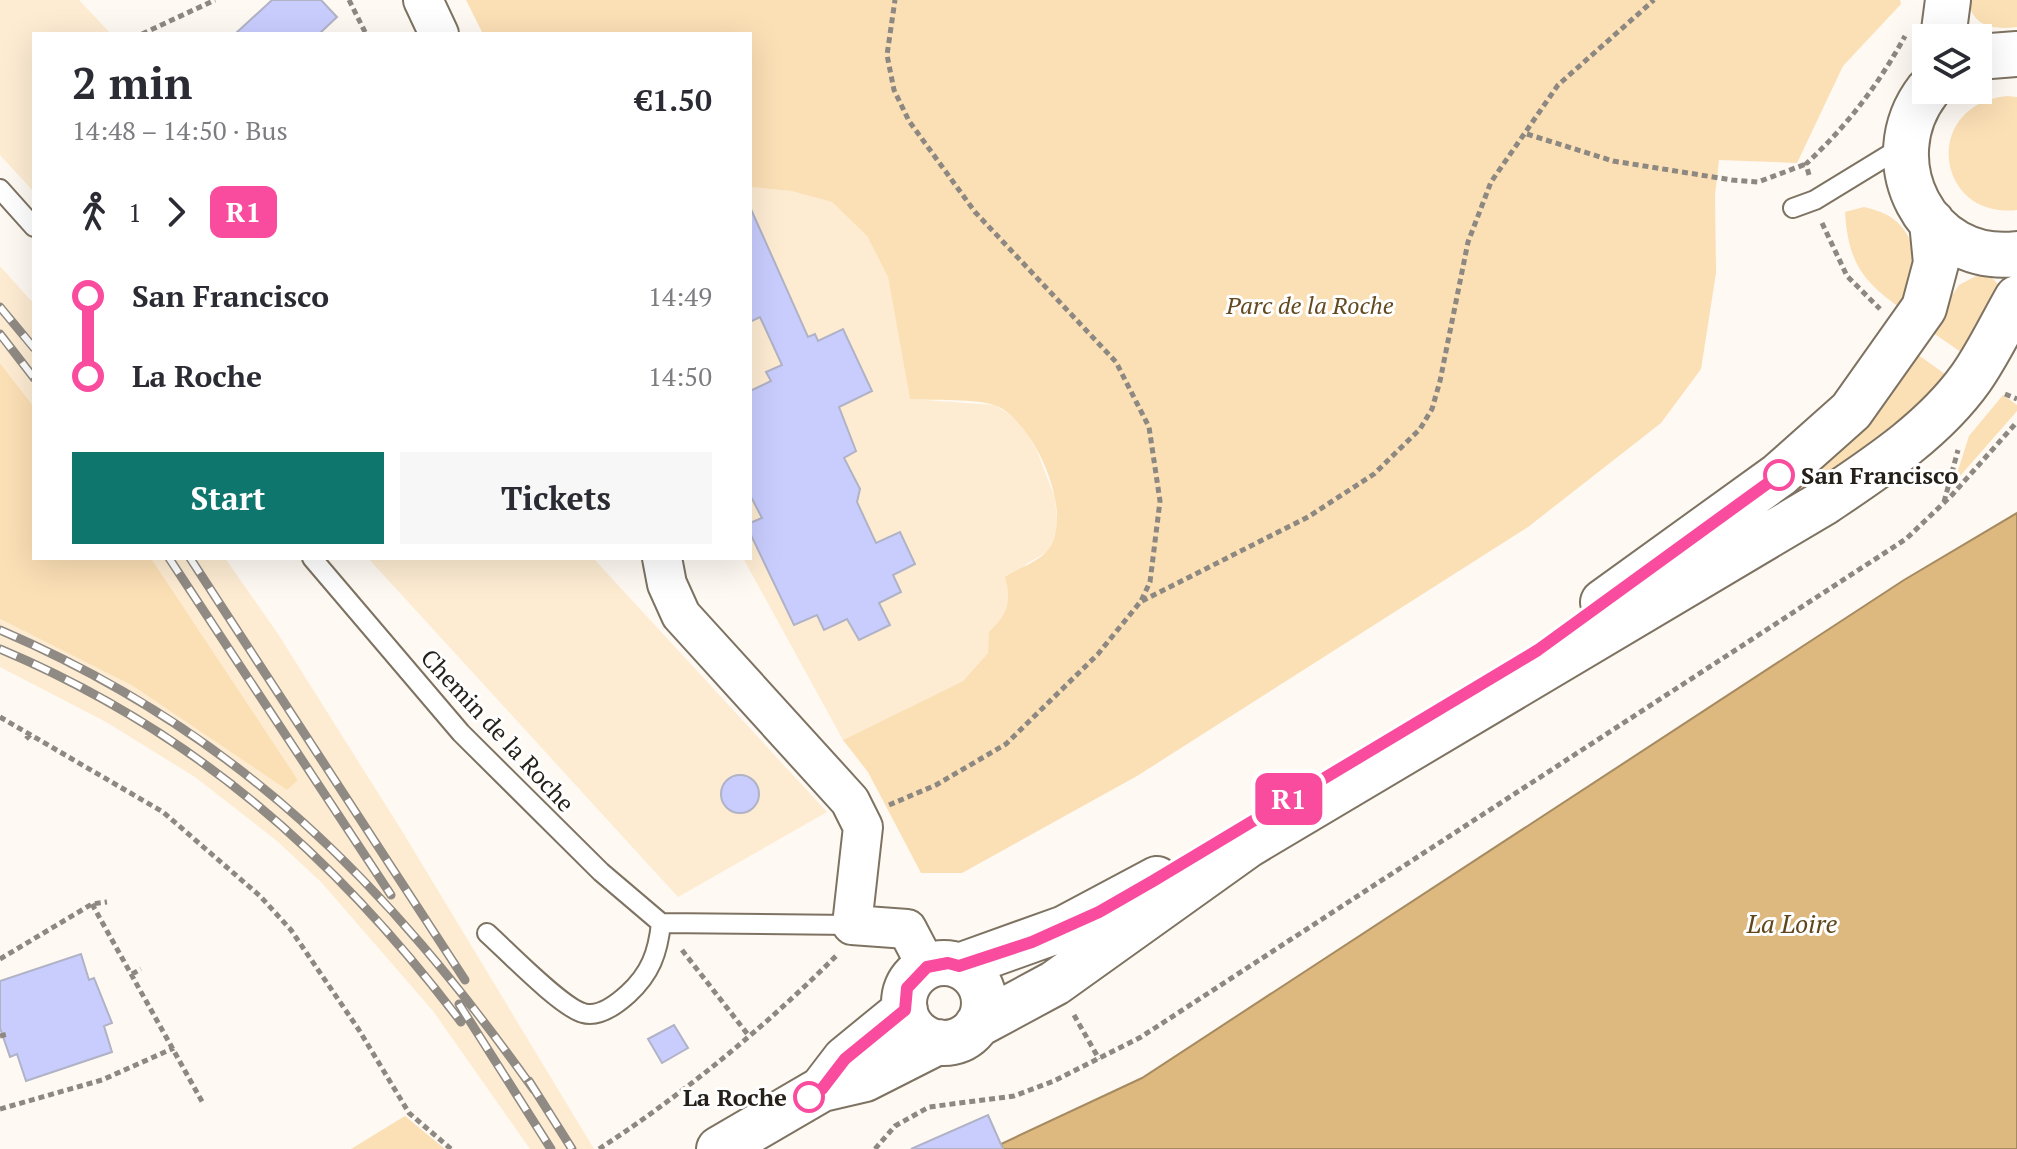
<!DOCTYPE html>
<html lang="en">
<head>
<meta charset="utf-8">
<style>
  :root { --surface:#fff; --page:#f7f7f7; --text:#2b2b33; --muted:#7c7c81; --accent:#0f766e }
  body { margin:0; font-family:"PT Serif",serif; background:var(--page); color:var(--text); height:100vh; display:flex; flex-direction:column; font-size:30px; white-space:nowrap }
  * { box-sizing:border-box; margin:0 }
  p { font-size:26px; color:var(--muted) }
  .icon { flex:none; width:44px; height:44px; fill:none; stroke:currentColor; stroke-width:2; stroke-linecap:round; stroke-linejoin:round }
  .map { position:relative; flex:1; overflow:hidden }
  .sheet { position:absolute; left:32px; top:32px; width:720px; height:528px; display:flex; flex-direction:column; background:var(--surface); border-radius:0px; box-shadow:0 8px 32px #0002 }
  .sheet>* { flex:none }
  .badge { padding:0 16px; border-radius:12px; font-size:28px; line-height:52px }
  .buttons { position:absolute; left:1912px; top:24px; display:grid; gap:16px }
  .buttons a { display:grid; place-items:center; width:80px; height:80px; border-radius:0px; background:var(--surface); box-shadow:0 8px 32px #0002; font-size:40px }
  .map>.badge { position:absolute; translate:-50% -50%; box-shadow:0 0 0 4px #fff }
  .legs { display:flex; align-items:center; gap:12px; height:88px; padding:0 40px; font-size:26px }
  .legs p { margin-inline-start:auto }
  .overview { display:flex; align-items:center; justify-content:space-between; height:136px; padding:0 40px }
  h1 { font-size:44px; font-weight:600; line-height:60px }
  .primary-button { display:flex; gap:16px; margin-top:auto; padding:16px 40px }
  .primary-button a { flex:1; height:92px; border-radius:0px; background:var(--accent); color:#fff; font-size:32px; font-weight:600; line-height:92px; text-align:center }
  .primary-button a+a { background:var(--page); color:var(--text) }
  ul { padding:0 40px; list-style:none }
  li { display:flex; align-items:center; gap:28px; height:80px; font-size:30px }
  li i { display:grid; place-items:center; width:12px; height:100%; margin:0 10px; background:currentColor }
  li i::after { content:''; width:20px; height:20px; margin:-10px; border:6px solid; border-radius:50%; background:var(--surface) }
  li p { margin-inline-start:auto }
  li:first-child i { background:linear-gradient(#0000 50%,currentColor 0) }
  li:last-child i { background:linear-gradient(currentColor 50%,#0000 0) }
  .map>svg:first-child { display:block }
  .built { fill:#fdecd2 }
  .green { fill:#fbdfb5 }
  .water { fill:#ddb87f; stroke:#a68a60; stroke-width:2 }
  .building { fill:#c8cdfe; stroke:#b0b2c6; stroke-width:2 }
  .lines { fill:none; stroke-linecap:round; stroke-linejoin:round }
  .lane-casing { stroke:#7e7362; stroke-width:22 }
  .street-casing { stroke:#7e7362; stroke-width:42 }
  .primary-casing { stroke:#7e7362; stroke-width:48 }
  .path { stroke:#8d8881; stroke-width:5; stroke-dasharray:6 4; stroke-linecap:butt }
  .lane { stroke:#fff; stroke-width:18 }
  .street { stroke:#fff; stroke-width:38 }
  .primary { stroke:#fff; stroke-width:44 }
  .rail-casing { stroke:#8f8a83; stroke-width:9 }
  .rail { stroke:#fff; stroke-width:6; stroke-dasharray:18; stroke-linecap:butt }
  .line-1-casing { stroke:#fff; stroke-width:18 }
  .line-1 { stroke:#f94c9e; stroke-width:12 }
  .stop-1-dot { fill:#fff; stroke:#f94c9e; stroke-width:4 }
  .labels { text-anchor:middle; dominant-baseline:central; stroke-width:6; stroke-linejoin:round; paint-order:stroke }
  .park-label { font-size:24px; font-style:italic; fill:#644a1f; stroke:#fff }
  .stop-label { font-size:24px; font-weight:bold; fill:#252019; stroke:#fff; text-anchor:start }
  .street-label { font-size:24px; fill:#252019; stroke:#fff }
  .water-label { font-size:26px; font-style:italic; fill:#60471b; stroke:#fff }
</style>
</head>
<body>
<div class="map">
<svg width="2017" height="1149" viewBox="0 0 2017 1149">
  <rect width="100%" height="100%" fill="#fef9f2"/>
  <path class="built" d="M0 0H79L111 34H34V192L0 155Z
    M750 187 791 191 832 202 867 236 888 276 910 399 995 405 1021 422 1037 451 1055 498 1058 531 1047 552 1026 564 1004 618 990 632 988 653 963 681 843 740 743 558H750Z
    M0 266 34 304V407L0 363Z
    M151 558H225L278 634 402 831 594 1149H530L433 1011 322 883 277 841 195 777 106 722 0 667V619L133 686 287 790 298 780Z
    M368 558H593L827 812 678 897Z"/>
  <path class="green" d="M466 0H1900L1901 4 1843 66 1797 163 1719 160 1715 195 1716 273 1701 369 1661 423 1528 527 1137 776 962 873H921L868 772 843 740 963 681 988 653 989 632C1008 614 1012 602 1005 577 1017 569 1038 562 1047 551 1077 516 1034 422 997 406 978 398 932 401 910 399L888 277 867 236 832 202 791 191 750 187V34H483Z
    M1968 0H2017V27C1993 30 1973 27 1968 0Z
    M2007 96 2017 97V210C1935 219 1921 105 2007 96Z
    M1864 207C1905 216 1913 238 1919 276L1899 307C1861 280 1848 260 1845 212Z
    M1976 276 1992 278 2002 288 1968 357 1929 330 1959 285Z
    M1914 352 1952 379 1914 423 1615 606Z
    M0 363 34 407V558H151L298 780 287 790 133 686 0 619Z
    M2003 395 2017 405V411L1954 483 1969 436Z
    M405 1116 445 1149H351Z"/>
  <path class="water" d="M2017 513V1149H1003L1001 1144 1142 1078 1904 580Z"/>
  <path class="building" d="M272 0H321L337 17 319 34H235Z
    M750 207 808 337 815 334 818 341 843 329 872 391 839 407 856 451 844 458 860 489 857 502 876 543 900 532 915 564 893 575 901 592 879 603 890 625 859 640 847 619 824 630 817 615 794 625 750 533V523L762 518 750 495V391L771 381 766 372 782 365 760 317 750 322Z
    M721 794a19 19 0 1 1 38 0a19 19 0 1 1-38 0Z
    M81 954 89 980 94 978 112 1023 104 1026 112 1052 26 1081 17 1054 10 1057 0 1028V981Z
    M674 1025 688 1048 662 1063 648 1039Z
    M988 1115 1003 1149H911Z"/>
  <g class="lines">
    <defs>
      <path id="lane" d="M0 189 34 227
        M1793 208 1815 200 1905 145
        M312 558 461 733 601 872 661 923
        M661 923 852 925
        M487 933C507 951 561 1007 583 1013 599 1018 617 1004 628 994 650 974 658 953 661 923"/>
      <path id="street" d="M423 0 439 34
        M662 558 667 584 681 615 850 801 863 827 852 925 907 929 927 967"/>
      <path id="primary" d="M1943 38 1948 0
        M1978 57 2017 54
        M1928 90C1874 160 1925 265 2017 254
        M1603 602 1779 475 1851 411 1924 308 1936 263 1932 222
        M904 1003a40 40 0 1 1 80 0a40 40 0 1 1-80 0Z
        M959 966 1065 928 1157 879
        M977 1025 1055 983 1248 845 1825 502C1877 467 1934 430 1971 378 1988 354 2002 324 2017 298
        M822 1089 845 1059 905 1010
        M719 1149 822 1089 865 1079 938 1042"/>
    </defs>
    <use href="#lane" class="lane-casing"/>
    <use href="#street" class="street-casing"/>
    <use href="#primary" class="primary-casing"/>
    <path class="path" d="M349 0 366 34
      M142 34 215 0
      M1527 134 1613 161 1732 180 1758 182 1806 164
      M1809 175 1806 164C1847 126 1879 84 1905 36
      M1822 223 1847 276 1880 309
      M2005 394 2017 399
      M1944 502 1958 450
      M1142 601 1308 517 1374 474 1420 429 1432 409 1440 381 1468 242 1491 182 1558 85 1654 0
      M0 717 163 812 260 896 291 930 359 1030 409 1113 451 1149
      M26 739 32 733
      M889 805 936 785 1006 744 1098 654 1141 601 1150 582 1160 501 1149 427 1116 362 975 212 909 121 894 90 887 55 895 0
      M92 904 204 1105
      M682 950 749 1036
      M0 959 92 904 107 902
      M132 974 141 969
      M1074 1015 1099 1059
      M0 1036 8 1034
      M0 1109 102 1080 174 1048
      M599 1149C685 1093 765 1027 838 954
      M875 1149 895 1126 929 1107 1014 1096 1054 1081 1141 1037 1906 539 1952 495 2017 422"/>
    <use href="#lane" class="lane"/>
    <use href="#street" class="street"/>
    <use href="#primary" class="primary"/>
    <defs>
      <path id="rail" d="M0 307 34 348
        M0 334 34 378
        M169 558 391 895
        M190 558 465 980
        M0 630C238 732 386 882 534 1090
        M0 649C193 730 336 857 461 1022
        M459 1004 551 1149
        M529 1081 572 1149"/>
    </defs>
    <use href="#rail" class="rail-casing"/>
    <use href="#rail" class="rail"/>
  </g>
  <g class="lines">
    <defs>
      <path id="line-1" d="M809 1097 822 1089 845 1059 905 1010 907 988 927 967 948 963 959 966 1032 942 1099 912 1153 881 1538 650 1779 475"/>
    </defs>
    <use href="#line-1" class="line-1-casing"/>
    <use href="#line-1" class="line-1"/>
  </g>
  <g class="stop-1-dot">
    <circle cx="1779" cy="475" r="14"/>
    <circle cx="809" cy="1097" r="14"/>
  </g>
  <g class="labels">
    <g class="park-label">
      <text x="1310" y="305">Parc de la Roche</text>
    </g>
    <g class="stop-label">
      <text x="1801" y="475">San Francisco</text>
      <text x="787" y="1097" text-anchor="end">La Roche</text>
    </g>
    <g class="street-label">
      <text transform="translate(498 730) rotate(47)">Chemin de la Roche</text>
    </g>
    <g class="water-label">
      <text x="1792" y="923">La Loire</text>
    </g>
  </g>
</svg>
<div class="buttons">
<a><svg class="icon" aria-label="layers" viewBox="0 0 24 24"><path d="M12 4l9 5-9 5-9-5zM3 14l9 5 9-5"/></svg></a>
</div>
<b class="badge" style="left:1289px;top:799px;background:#f94c9e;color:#fff">R1</b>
<section class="sheet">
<div class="overview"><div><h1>2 min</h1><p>14:48 – 14:50 · Bus</p></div><b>€1.50</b></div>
<div class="legs"><svg class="icon" aria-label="walk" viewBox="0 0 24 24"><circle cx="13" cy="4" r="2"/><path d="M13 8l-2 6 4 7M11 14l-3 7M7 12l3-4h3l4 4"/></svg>1<svg class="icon" aria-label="forward" viewBox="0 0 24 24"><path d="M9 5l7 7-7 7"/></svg><b class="badge" style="background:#f94c9e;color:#fff">R1</b></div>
<ul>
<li><i style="color:#f94c9e"></i><b>San Francisco</b><p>14:49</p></li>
<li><i style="color:#f94c9e"></i><b>La Roche</b><p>14:50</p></li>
</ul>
<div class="primary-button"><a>Start</a><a>Tickets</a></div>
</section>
</div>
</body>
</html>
